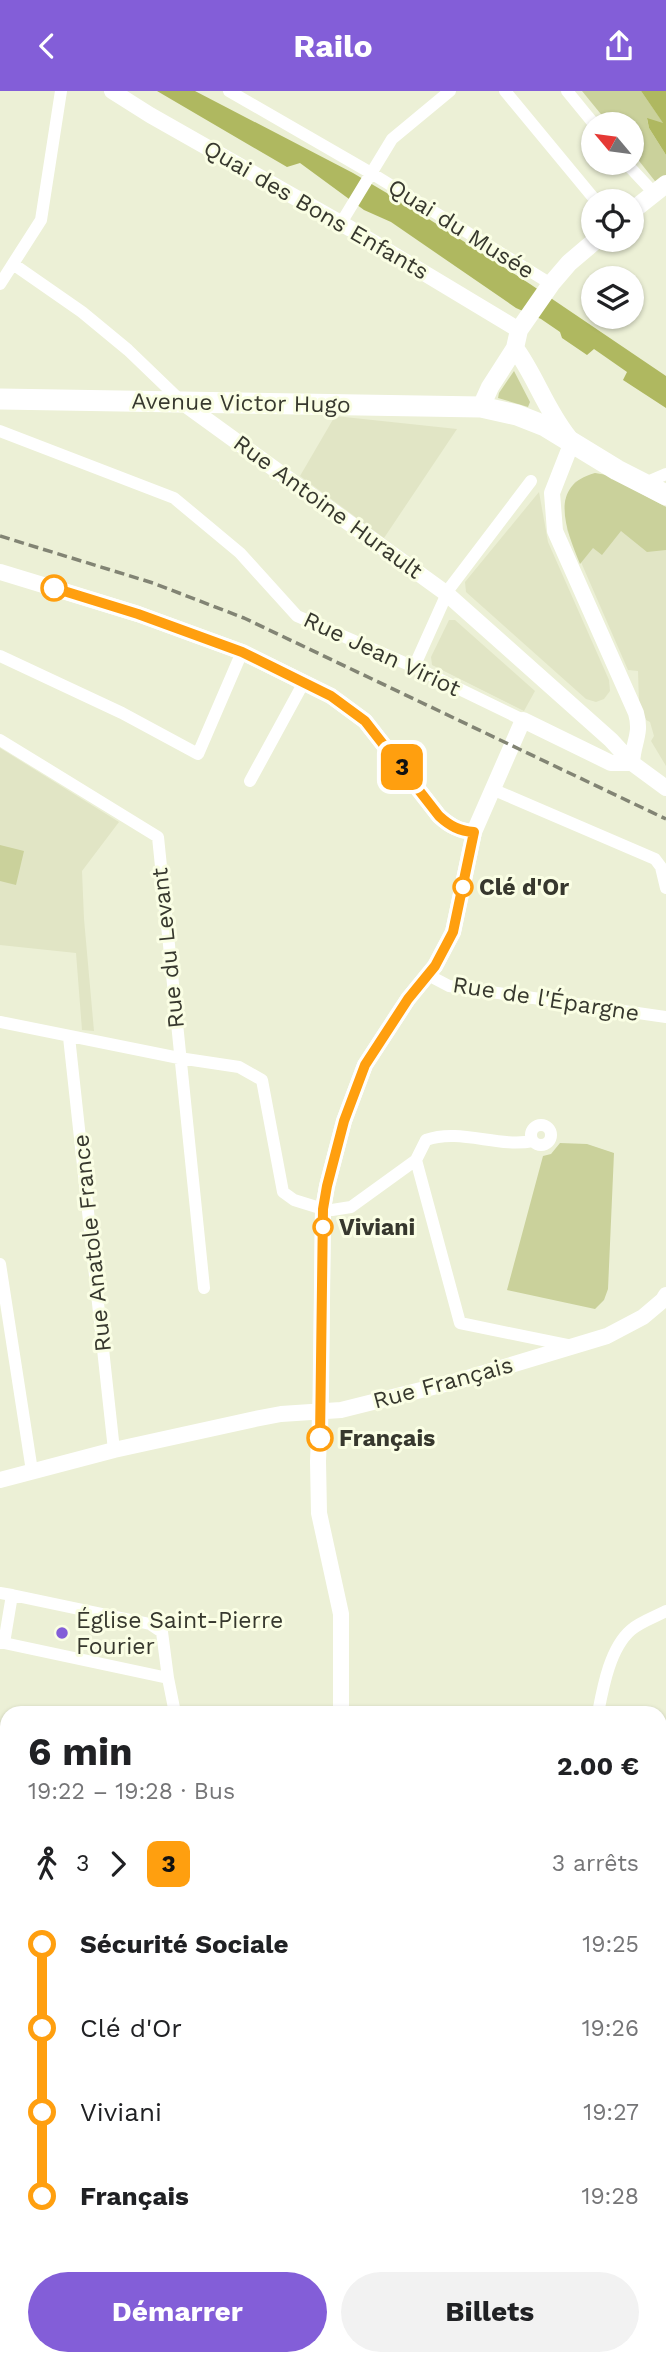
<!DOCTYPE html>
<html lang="fr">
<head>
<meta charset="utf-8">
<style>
  :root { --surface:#fff; --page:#f2f2f2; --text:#202124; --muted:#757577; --accent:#835ed8 }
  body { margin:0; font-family:"Work Sans",sans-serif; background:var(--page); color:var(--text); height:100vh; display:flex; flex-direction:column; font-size:26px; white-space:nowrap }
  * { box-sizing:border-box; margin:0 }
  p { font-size:23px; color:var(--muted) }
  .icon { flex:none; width:38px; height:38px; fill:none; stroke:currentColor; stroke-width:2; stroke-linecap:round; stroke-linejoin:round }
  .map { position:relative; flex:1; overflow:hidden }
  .drawer { position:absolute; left:0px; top:1615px; width:667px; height:660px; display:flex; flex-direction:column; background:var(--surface); border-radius:21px 21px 0 0; box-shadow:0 2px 5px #0004 }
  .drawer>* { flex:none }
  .badge { padding:0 14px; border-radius:10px; font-size:24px; line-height:46px }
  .needle { width:46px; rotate:299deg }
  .buttons { position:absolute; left:581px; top:21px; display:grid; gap:14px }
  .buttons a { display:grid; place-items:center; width:63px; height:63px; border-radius:50%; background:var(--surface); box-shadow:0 2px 5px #0004; font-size:35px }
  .map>.badge { position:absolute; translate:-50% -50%; box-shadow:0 0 0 4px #fff }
  .legs { display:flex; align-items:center; gap:10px; height:77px; padding:0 28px; font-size:23px }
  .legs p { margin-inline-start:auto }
  .summary { display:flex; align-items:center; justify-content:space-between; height:119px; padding:0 28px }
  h1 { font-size:38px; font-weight:700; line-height:52px }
  .action { display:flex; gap:14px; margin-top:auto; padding:14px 28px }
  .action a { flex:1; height:80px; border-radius:42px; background:var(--accent); color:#fff; font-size:28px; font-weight:700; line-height:80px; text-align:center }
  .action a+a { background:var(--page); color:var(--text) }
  ul { padding:0 28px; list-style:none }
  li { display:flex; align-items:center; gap:24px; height:84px; font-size:26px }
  li i { display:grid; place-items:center; width:10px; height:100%; margin:0 9px; background:currentColor }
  li i::after { content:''; width:18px; height:18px; margin:-9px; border:5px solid; border-radius:50%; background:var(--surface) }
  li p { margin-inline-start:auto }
  li:first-child i { background:linear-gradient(#0000 50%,currentColor 0) }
  li:last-child i { background:linear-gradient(currentColor 50%,#0000 0) }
  header { display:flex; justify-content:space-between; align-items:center; height:91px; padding:0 28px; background:var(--accent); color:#fff; font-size:32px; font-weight:700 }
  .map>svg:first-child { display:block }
  .built { fill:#e1e5c5 }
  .green { fill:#cad19b }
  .water { fill:#afb860 }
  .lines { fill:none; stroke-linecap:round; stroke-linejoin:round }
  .minor { stroke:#fff; stroke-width:12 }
  .tertiary { stroke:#fff; stroke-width:16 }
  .secondary { stroke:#fff; stroke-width:18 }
  .primary { stroke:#fff; stroke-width:21 }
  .rail { stroke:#828474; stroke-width:3.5; stroke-dasharray:10 5; stroke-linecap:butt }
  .line-1-casing { stroke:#fff; stroke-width:16 }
  .line-1 { stroke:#ff9f0f; stroke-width:10 }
  .stop-1-dot { fill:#fff; stroke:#ff9f0f; stroke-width:3.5 }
  .poi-dot { fill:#835ed8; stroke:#fafee4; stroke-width:2.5 }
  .labels { text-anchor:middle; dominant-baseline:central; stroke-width:6; stroke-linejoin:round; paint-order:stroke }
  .street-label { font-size:23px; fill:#37382e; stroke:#fafee4 }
  .stop-label { font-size:23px; font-weight:bold; fill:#37382e; stroke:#fafee4; text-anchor:start }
  .poi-label { font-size:23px; fill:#37382e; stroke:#fafee4; text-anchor:start }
</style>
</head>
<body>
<header><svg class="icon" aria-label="back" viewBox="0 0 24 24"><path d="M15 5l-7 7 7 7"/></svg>Railo<svg class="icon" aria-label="share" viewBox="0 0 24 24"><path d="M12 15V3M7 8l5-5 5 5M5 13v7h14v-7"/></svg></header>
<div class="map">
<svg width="666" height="2274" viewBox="0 0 666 2274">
  <rect width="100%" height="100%" fill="#ecf0d6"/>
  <path class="built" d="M335 325 457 338 384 447 300 385Z
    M595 382 666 416V675L651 650 654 645 650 631 646 629 639 612 638 580 628 579 567 439 565 410 570 399 575 391Z
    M539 401 548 451 609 589 610 600 604 608 596 611 586 608 466 501 465 491Z
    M449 529H455L535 600 524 620 432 574 431 566Z
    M0 657 119 731 82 780 84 828 94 940 82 939 76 862 0 854Z"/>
  <path class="green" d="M582 0H641L664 33 647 28 649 37 666 64V104L632 61V33H609Z
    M514 280 530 311 528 316 498 307 499 302Z
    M595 382 607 384 666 416V459L647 461 621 440 602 464 593 457 580 473C567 440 547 395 595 382Z
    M0 754 24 760 16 794 0 790Z
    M560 1052 587 1053 614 1062 608 1198 604 1209 595 1218 507 1199 543 1065 551 1063Z"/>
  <path class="water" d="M157 0H195L353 82 407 114 530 193 666 285V317L623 289 627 281 594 258 587 264 562 247 560 241 541 228 516 217 391 131 364 119 300 72 287 76Z
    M641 0H666V64L649 37 647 27 663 32Z"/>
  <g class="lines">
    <path class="minor" d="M229 0 371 82 551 193
      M505 0 596 110
      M567 0 594 33
      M626 72 654 102
      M341 132 392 48 450 0
      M13 173 82 221 128 259 181 310
      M0 193 41 129 61 0
      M0 340 174 407 240 462 297 525 414 576 523 629
      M645 392 666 383
      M0 565 122 622 198 663 242 561
      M414 576 449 498 531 390
      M0 649 158 746 204 1197
      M250 690 304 591
      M492 698 655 768 661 776 666 797
      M428 884 449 895 666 926
      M0 931 179 967 239 976 262 989 283 1101 294 1109 323 1118 332 1119 351 1116 416 1069 426 1049C460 1037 498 1057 533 1050
      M69 946 114 1359
      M531 1044a10 10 0 1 1 20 0a10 10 0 1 1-20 0Z
      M416 1069 460 1232 572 1255
      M0 1173 32 1380
      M0 1502 12 1504 4 1552H0
      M4 1552 168 1587 162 1541 150 1533 12 1504
      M168 1587 175 1622
      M598 1622C603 1596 610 1557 631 1539 640 1531 655 1526 666 1520
      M0 1831 7 1834
      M660 2205 666 2197
      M660 2264 662 2269
      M442 2268 445 2274
      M44 2274 55 2268
      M334 2274 347 2268
      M605 2274 614 2268"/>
    <path class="tertiary" d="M112 0 150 24 351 138 519 239
      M182 311 447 503 611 649 632 672 666 697
      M572 351 552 402 555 440 636 622C642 643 633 651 632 672
      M0 481 138 523 242 561 331 605 365 630 439 725C450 735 459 740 474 741
      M0 1389 114 1359 255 1328 281 1323 341 1319 461 1289 607 1245 643 1226 663 1209 666 1204
      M341 1622V1523L319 1422 318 1370 321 1304 323 1118 327 1095 344 1030 365 974 408 908 435 875 453 841 474 741 523 629 611 672H632"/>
    <path class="secondary" d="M632 120 666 93
      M515 257C536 286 545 317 568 346
      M481 316 490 296 515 257 519 239 551 193 569 172 596 149
      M0 1650 7 1651
      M660 1913 666 1914"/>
    <path class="primary" d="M0 308 481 316 517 324 545 335 617 379 666 404"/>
    <path class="rail" d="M0 445 153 492 244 527 666 728"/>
  </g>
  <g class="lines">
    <defs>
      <path id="line-1" d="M54 497 138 523 242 561 331 605 365 630 439 725C450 735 459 740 474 741L453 841 435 875 408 908 365 974 344 1030 327 1095 323 1118 320 1347"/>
    </defs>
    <use href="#line-1" class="line-1-casing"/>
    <use href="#line-1" class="line-1"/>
  </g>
  <g class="stop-1-dot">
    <circle cx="54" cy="497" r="12"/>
    <circle cx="463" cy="796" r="9"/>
    <circle cx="323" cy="1136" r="9"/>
    <circle cx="320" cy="1347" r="12"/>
  </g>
  <circle class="poi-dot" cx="62" cy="1542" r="7"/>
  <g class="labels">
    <g class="street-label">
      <text transform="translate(316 119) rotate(30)">Quai des Bons Enfants</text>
      <text transform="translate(461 138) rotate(32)">Quai du Musée</text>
      <text transform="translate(241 312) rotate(1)">Avenue Victor Hugo</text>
      <text transform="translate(328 416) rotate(36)">Rue Antoine Hurault</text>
      <text transform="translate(382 563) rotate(25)">Rue Jean Viriot</text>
      <text transform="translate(168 857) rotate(-96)">Rue du Levant</text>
      <text transform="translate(546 908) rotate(9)">Rue de l'Épargne</text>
      <text transform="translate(92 1152) rotate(-96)">Rue Anatole France</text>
      <text transform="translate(443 1292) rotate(-15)">Rue Français</text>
    </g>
    <g class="stop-label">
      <text x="479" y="796">Clé d'Or</text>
      <text x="339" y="1136">Viviani</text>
      <text x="339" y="1347">Français</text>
    </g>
    <g class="poi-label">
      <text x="76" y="1529">Église Saint-Pierre<tspan x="76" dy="26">Fourier</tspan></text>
    </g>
  </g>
</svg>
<div class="buttons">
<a><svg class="needle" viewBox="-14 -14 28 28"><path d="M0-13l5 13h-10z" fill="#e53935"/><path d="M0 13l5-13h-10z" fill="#757577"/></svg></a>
<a><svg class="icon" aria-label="locate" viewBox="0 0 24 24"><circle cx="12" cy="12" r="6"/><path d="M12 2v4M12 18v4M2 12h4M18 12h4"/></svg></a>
<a><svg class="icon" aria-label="layers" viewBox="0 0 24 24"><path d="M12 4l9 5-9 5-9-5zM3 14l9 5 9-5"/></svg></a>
</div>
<b class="badge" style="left:402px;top:676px;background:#ff9f0f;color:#111">3</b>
<section class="drawer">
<div class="summary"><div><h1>6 min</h1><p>19:22 – 19:28 · Bus</p></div><b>2.00 €</b></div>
<div class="legs"><svg class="icon" aria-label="walk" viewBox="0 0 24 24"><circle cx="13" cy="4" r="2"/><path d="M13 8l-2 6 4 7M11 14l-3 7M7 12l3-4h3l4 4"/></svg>3<svg class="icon" aria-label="forward" viewBox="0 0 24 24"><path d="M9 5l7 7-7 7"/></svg><b class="badge" style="background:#ff9f0f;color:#111">3</b><p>3 arrêts</p></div>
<ul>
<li><i style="color:#ff9f0f"></i><b>Sécurité Sociale</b><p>19:25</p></li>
<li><i style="color:#ff9f0f"></i><span>Clé d'Or</span><p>19:26</p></li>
<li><i style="color:#ff9f0f"></i><span>Viviani</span><p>19:27</p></li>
<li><i style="color:#ff9f0f"></i><b>Français</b><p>19:28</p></li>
</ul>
<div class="action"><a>Démarrer</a><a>Billets</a></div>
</section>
</div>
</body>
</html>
